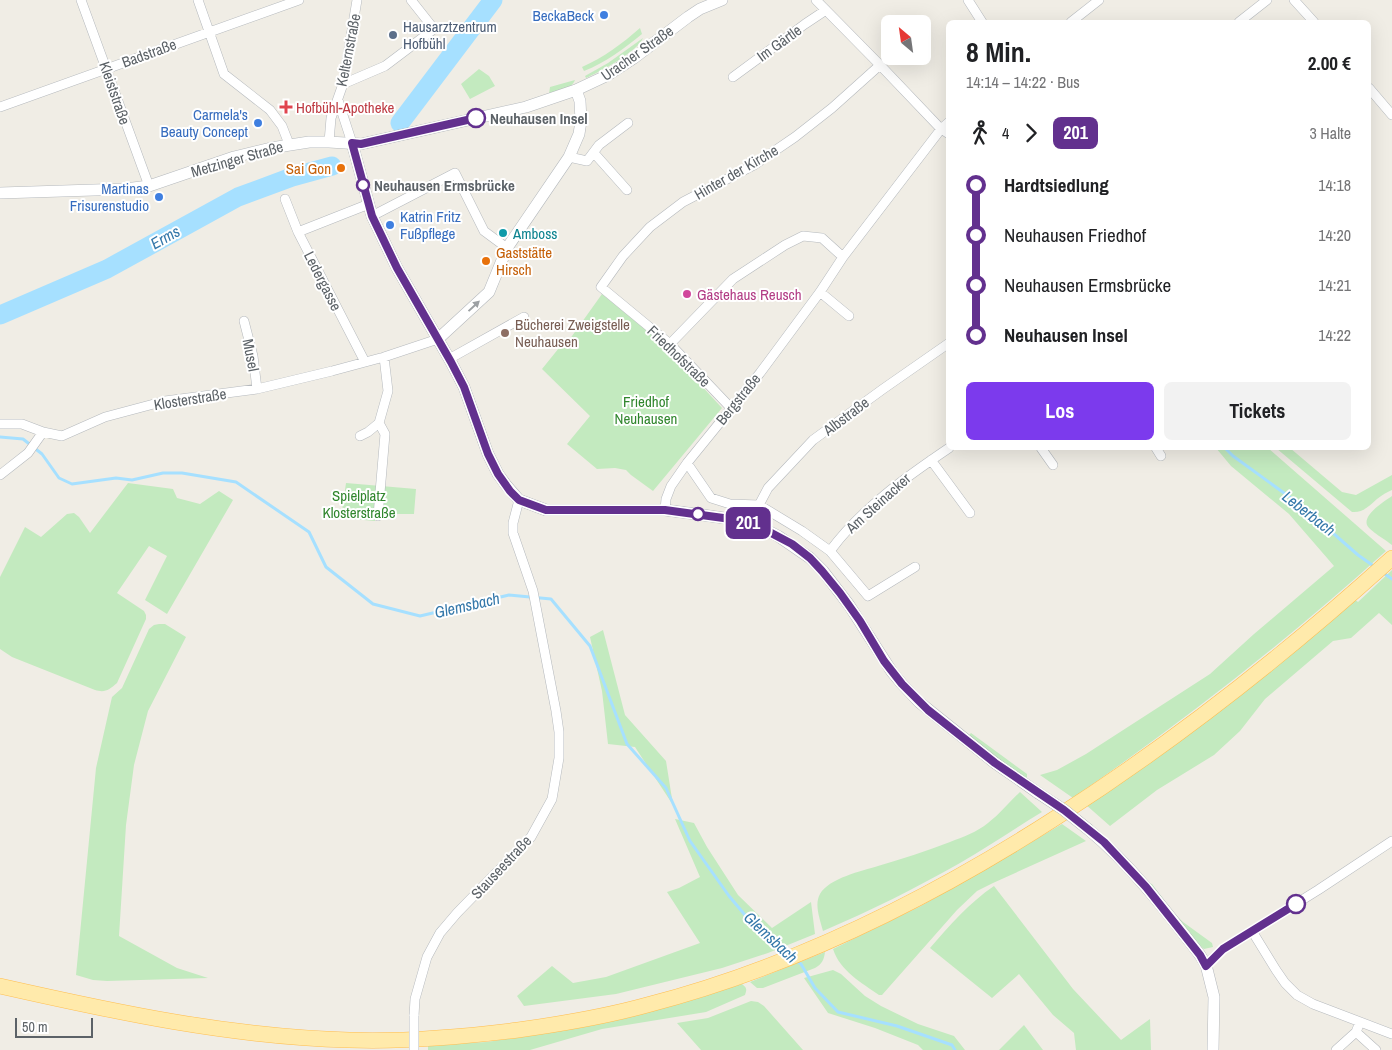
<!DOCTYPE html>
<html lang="de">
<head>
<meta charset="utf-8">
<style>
  :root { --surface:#fff; --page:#f2f2f2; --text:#202124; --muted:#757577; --accent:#7c3aed }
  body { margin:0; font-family:"Archivo Narrow",sans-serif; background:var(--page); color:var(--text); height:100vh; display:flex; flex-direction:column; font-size:19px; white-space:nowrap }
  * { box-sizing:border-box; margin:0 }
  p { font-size:16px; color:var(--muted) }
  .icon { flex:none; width:28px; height:28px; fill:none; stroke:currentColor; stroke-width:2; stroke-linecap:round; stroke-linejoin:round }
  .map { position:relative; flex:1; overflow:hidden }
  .drawer { position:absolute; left:946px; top:20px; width:425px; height:430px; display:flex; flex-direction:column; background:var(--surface); border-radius:8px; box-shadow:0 5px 20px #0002 }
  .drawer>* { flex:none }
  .badge { padding:0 10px; border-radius:8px; font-size:18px; line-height:32px }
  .needle { width:32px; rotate:331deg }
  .tools { position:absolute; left:881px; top:15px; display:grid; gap:10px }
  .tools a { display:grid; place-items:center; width:50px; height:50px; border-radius:8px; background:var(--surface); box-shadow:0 5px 20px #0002; font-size:25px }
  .scale { position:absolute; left:15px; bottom:12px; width:78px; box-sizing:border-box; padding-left:5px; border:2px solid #5c6267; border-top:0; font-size:14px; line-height:18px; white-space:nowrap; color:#5c6267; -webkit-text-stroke:4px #fff; paint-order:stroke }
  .map>.badge { position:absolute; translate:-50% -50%; box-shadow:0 0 0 2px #fff }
  .legs { display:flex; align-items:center; gap:8px; height:55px; padding:0 20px; font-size:16px }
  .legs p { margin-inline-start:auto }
  .headline { display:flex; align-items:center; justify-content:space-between; height:85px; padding:0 20px }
  h1 { font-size:28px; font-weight:800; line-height:38px }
  .cta { display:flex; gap:10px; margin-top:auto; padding:10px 20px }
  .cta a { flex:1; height:58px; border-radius:8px; background:var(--accent); color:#fff; font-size:20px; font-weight:800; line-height:58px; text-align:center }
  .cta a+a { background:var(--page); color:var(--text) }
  ul { padding:0 20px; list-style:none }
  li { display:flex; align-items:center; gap:18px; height:50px; font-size:19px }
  li i { display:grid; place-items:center; width:8px; height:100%; margin:0 6px; background:currentColor }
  li i::after { content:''; width:12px; height:12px; margin:-6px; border:4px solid; border-radius:50%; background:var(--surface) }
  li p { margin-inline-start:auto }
  li:first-child i { background:linear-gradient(#0000 50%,currentColor 0) }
  li:last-child i { background:linear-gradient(currentColor 50%,#0000 0) }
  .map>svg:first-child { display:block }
  .green { fill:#c3eabf }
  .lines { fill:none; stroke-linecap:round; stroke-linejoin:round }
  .stream { stroke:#a6e0ff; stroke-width:3 }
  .river { stroke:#a6e0ff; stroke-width:19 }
  .minor-casing { stroke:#b5b9bd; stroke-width:10 }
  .tertiary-casing { stroke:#b5b9bd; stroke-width:12 }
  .primary-casing { stroke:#ffbe50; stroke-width:16 }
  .minor { stroke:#fff; stroke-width:9 }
  .tertiary { stroke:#fff; stroke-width:11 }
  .primary { stroke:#ffeaab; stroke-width:15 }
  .minor-bridge-casing { stroke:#b5b9bd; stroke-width:10; stroke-linecap:butt }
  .tertiary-bridge-casing { stroke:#b5b9bd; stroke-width:12; stroke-linecap:butt }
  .minor-bridge { stroke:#fff; stroke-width:9 }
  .tertiary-bridge { stroke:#fff; stroke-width:11 }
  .oneway { fill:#9da1a4 }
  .line-1-casing { stroke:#fff; stroke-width:11 }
  .line-1 { stroke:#62308e; stroke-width:8 }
  .shop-dot { fill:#3f7fe0; stroke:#fff; stroke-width:2 }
  .service-dot { fill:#5c6f8a; stroke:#fff; stroke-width:2 }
  .health-dot { fill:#e0444e; stroke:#fff; stroke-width:2 }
  .stop-1-dot { fill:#fff; stroke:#62308e; stroke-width:2.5 }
  .food-dot { fill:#e8710a; stroke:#fff; stroke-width:2 }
  .culture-dot { fill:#0f9aa8; stroke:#fff; stroke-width:2 }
  .hotel-dot { fill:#d1479c; stroke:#fff; stroke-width:2 }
  .education-dot { fill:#8d6e63; stroke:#fff; stroke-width:2 }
  .labels { text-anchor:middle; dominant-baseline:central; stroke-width:4; stroke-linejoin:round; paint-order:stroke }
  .shop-label { font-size:15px; fill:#366cbe; stroke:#fff; text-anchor:end }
  .service-label { font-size:15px; fill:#4e5e75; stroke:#fff; text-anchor:start }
  .street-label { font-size:15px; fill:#5c6267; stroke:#fff }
  .health-label { font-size:15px; fill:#be3a42; stroke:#fff; text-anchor:start }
  .stop-label { font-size:15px; font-weight:bold; fill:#5c6267; stroke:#fff; text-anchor:start }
  .food-label { font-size:15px; fill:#c56008; stroke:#fff; text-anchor:end }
  .culture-label { font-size:15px; fill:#0d838f; stroke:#fff; text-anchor:start }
  .hotel-label { font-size:15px; fill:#b23c85; stroke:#fff; text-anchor:start }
  .education-label { font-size:15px; fill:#785e54; stroke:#fff; text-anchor:start }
  .park-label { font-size:15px; fill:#30862d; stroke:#fff }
  .water-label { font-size:16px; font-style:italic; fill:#3377a9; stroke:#fff }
</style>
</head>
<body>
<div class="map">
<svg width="1392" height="1050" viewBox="0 0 1392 1050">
  <rect width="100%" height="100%" fill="#f0ede5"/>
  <path class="green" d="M640 28 642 34C625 48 605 63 584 71L582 67C603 58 623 43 640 28Z
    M643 38C638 51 600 72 586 78L585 76 608 63Z
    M479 69 489 76 495 86 470 99 461 84Z
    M575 80C572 89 557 91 549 94L550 87Z
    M602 294 663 344 722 408 653 491 631 475 626 470 615 468 597 469 567 444 590 416 542 369 563 343H567Z
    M1216 448H1268L1386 551C1287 641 1182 722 1073 798L1040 775 1057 770 1086 754 1210 674 1254 634 1334 566 1289 514 1231 466Z
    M1276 448H1290L1342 492 1356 495 1392 475V490C1387 492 1382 495 1377 499 1369 506 1363 513 1352 512Z
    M128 483 173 489 177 498 200 504 219 491 233 500 167 614 145 600 167 556 149 546 117 593 144 611 146 615V619L117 683C109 690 105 693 95 690L12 657 0 649V577L25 527 41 537 67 514 74 513 79 517 90 533Z
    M346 483 416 489 414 514H381L376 500 375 521 341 518Z
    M1392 496V545C1386 540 1370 531 1367 525 1363 514 1385 501 1392 496Z
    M1392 570V625L1379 613 1351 638 1333 641 1265 699 1240 731 1214 755 1157 790 1110 826 1085 804 1354 599 1358 602Z
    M159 624H165L186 637 148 711 134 765 126 825 119 936 177 968 208 978 107 981 93 980 76 975 96 768 112 697 122 688 149 629 154 625Z
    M603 630 625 715 666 761 673 805 635 747 608 744 602 691 590 637Z
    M971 733 1027 774V777L1023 778 968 736Z
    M1020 792 1042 812C1014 829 988 847 960 863 916 888 870 911 823 931 820 919 814 905 820 894 829 878 862 871 878 866 902 859 927 851 950 842 963 837 977 832 988 823 1000 814 1009 802 1020 792Z
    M675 819 694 823 707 847 738 895 772 928 811 902 815 934 768 953 722 968 616 994 524 1006 517 996 552 966 573 983 606 977 700 943 667 892 679 888 700 877Z
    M1062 824 1086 841 993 883 977 891 957 910 882 995H879C862 983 840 971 833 949L921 906 996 863Z
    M1148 883 1152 884 1174 913 1183 922 1212 943 1213 947 1204 949 1199 945Z
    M994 886 1073 989 1121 1040 1150 1019 1151 1050H1076L1074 1033 1053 1015 1019 974 992 998 930 948C950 925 969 903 994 886Z
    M825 952C824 960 822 964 815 968L763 988H757L750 982Z
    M833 970 841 974 865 996 881 1006 918 1024 954 1036 965 1050H923L918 1045 875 1028 828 1013 804 978Z
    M742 984C747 988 747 989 745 995L706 1012 602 1029 530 1050H428V1045L487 1042 594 1024Z
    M751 1001 758 1002 764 1006 803 1050H701L677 1023 708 1018Z
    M1024 1025 1043 1050H999Z"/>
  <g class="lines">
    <path class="stream" d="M0 437 23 439 42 454 59 478 72 484 116 478 132 480 163 473H182L236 482 309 532 326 567 373 604 420 616 509 595 551 599 590 646 627 744 666 788 690 841 729 896 750 921 789 954
      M1225 448 1233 456 1302 506 1358 555 1375 567
      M1382 572 1392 579
      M795 960 801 964 815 988 838 1012 897 1026 952 1045 955 1050"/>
    <path class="river" d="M400 123 493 0
      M0 315 107 269 238 197 292 177 332 166"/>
    <defs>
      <path id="minor" d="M81 0 149 186
        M198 0 224 74 270 110 282 126 289 144
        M816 0 880 65 941 129 949 134
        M968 0 982 22
        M1294 0 1314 22
        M1071 22 1099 0
        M1239 22 1267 0
        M733 77 805 24 826 10
        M343 84 385 66 434 29 411 0
        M1369 88 1392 115
        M338 100 352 143
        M0 107 299 0
        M329 142 331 118 343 84 357 0
        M594 153 627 190
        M569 157 587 161 599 145 628 123
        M285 199 298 232 365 362
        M372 216 455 173 484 231 507 248
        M298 232 369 204
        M820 292 849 316
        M244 321 253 356 257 389
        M670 344 733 279 785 245 803 236 822 238 843 257
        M449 359 524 317
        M731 408 670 344 601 287 623 256 650 227 683 202 754 165 795 137 832 108 880 65
        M0 424H22L43 432 62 436 105 417 165 401 257 389 332 371 384 357 438 339
        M360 436 368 432 379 423
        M1041 448 1053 465
        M1156 448 1161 456
        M931 460 970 513
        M687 463 711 498 730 504 759 505 802 531 830 551 868 596 915 567
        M0 475 28 453 43 432
        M759 505 768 488 813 440 883 389 949 343
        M665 510 666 499 671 486 687 463 760 373 820 292 843 257 941 129 949 122
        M378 516 385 434 379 423 388 391 384 357
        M830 551C861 509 906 477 949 448
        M1252 931 1276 970 1285 983 1297 995 1313 1004 1392 1034
        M1206 965 1223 949 1318 890 1392 841
        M414 1016 415 999 427 957 440 933 457 913 531 837 552 799 559 758V732L556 711 533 591 513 533V523L519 500
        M1356 1032 1376 1050
        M1336 1050 1356 1032 1360 1022"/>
      <path id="tertiary" d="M352 143 372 216 397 268 451 362 464 387 488 454 498 474 506 485 519 500 546 510H665L703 515 738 520 758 526 778 536 810 558 823 571 849 605 892 672 902 684 919 702 995 763 1038 793
        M0 193 125 189 149 186 234 157 271 148 309 142H329L361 144 526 107 576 90 608 75 634 58 688 17 700 9 722 0
        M438 339 489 292 507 248 569 157 579 134 581 121 580 101 576 90
        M1089 830C1132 866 1166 911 1200 955L1206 965 1214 997 1213 1050"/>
      <path id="primary" d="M0 986C115 1012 231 1037 349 1040 406 1042 462 1037 518 1030 561 1024 604 1017 647 1005 794 967 930 899 1057 817 1177 740 1287 653 1392 558"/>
    </defs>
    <use href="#minor" class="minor-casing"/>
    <use href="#tertiary" class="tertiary-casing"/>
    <use href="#primary" class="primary-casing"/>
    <use href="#minor" class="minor"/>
    <use href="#tertiary" class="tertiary"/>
    <use href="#primary" class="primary"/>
    <defs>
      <path id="minor-bridge" d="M414 1016V1050"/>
      <path id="tertiary-bridge" d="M1038 793 1064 810 1089 830"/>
    </defs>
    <use href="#minor-bridge" class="minor-bridge-casing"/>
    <use href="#tertiary-bridge" class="tertiary-bridge-casing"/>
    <use href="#minor-bridge" class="minor-bridge"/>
    <use href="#tertiary-bridge" class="tertiary-bridge"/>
  </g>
  <defs><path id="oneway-solid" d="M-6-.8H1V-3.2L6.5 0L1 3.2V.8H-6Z" transform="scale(1.25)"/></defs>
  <use class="oneway" href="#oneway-solid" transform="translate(474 306) rotate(-43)"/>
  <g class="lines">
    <defs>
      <path id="line-1" d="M476 118 361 144 352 143 372 216 397 268 451 362 464 387 488 454 498 474 510 491 519 500 546 510H665L738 520 758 526 792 544 810 558 822 571 840 593 860 621 884 661 902 684 928 710 995 763 1064 810 1104 842 1146 887 1200 955 1206 966 1223 949 1296 904"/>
    </defs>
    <use href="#line-1" class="line-1-casing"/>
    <use href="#line-1" class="line-1"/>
  </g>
  <g class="shop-dot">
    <circle cx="604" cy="15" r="5"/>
    <circle cx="258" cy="123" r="5"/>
    <circle cx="159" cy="197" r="5"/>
    <circle cx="390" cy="225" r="5"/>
  </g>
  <circle class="service-dot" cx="393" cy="35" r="5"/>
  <path class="health-dot" d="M283.5 99.5h5v5h5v5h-5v5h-5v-5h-5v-5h5z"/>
  <g class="stop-1-dot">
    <circle cx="476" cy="118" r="9"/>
    <circle cx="363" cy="185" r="6"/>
    <circle cx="698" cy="514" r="6"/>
    <circle cx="1296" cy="904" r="9"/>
  </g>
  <g class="food-dot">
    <circle cx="341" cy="168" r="5"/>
    <circle cx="486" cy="261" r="5"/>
  </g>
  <circle class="culture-dot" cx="503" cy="233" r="5"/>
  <circle class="hotel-dot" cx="687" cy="294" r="5"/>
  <circle class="education-dot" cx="505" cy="333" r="5"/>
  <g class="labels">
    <g class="shop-label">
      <text x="594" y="15">BeckaBeck</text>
      <text x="248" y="114">Carmela's<tspan x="248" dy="17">Beauty Concept</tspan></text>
      <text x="149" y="188">Martinas<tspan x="149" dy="17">Frisurenstudio</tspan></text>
      <text x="400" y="216" text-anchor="start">Katrin Fritz<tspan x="400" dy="17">Fußpflege</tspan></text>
    </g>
    <g class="service-label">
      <text x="403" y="26">Hausarztzentrum<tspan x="403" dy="17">Hofbühl</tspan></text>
    </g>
    <g class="street-label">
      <text transform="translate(779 43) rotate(-36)">Im Gärtle</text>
      <text transform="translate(348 50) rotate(-79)">Kelternstraße</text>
      <text transform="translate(149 53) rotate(-20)">Badstraße</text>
      <text transform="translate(637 53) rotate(-35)">Uracher Straße</text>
      <text transform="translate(115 93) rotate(71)">Kleiststraße</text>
      <text transform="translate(237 159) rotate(-16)">Metzinger Straße</text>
      <text transform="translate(736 172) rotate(-30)">Hinter der Kirche</text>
      <text transform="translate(323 281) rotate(63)">Ledergasse</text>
      <text transform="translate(251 355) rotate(79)">Musel</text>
      <text transform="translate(679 356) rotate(44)">Friedhofstraße</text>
      <text transform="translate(190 399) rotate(-9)">Klosterstraße</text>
      <text transform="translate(738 399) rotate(-51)">Bergstraße</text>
      <text transform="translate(846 416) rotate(-37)">Albstraße</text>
      <text transform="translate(878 503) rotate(-42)">Am Steinacker</text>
      <text transform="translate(501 867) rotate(-47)">Stauseestraße</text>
    </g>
    <g class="health-label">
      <text x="296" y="107">Hofbühl-Apotheke</text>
    </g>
    <g class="stop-label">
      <text x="490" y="118">Neuhausen Insel</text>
      <text x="374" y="185">Neuhausen Ermsbrücke</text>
    </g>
    <g class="food-label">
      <text x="331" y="168">Sai Gon</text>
      <text x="496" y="252" text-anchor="start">Gaststätte<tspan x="496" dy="17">Hirsch</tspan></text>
    </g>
    <g class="culture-label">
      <text x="513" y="233">Amboss</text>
    </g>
    <g class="hotel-label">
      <text x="697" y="294">Gästehaus Reusch</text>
    </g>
    <g class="education-label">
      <text x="515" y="324">Bücherei Zweigstelle<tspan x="515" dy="17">Neuhausen</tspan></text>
    </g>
    <g class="park-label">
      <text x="646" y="401">Friedhof<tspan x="646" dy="17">Neuhausen</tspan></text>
      <text x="359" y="495">Spielplatz<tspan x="359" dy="17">Klosterstraße</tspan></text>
    </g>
    <g class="water-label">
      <text transform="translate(165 237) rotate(-29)">Erms</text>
      <text transform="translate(1309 513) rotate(38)">Leberbach</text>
      <text transform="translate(467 605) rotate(-13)">Glemsbach</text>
      <text transform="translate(771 937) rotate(43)">Glemsbach</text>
    </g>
  </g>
</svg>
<div class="tools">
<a><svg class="needle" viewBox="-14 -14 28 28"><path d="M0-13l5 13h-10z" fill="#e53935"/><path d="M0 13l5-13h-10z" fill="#757577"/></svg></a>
</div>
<div class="scale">50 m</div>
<b class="badge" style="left:748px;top:523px;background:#62308e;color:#fff">201</b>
<section class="drawer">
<div class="headline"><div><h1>8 Min.</h1><p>14:14 – 14:22 · Bus</p></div><b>2.00 €</b></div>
<div class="legs"><svg class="icon" aria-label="walk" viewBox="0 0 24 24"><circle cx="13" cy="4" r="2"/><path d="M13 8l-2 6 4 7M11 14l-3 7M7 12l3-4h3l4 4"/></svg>4<svg class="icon" aria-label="forward" viewBox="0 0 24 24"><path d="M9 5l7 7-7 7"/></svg><b class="badge" style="background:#62308e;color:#fff">201</b><p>3 Halte</p></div>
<ul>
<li><i style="color:#62308e"></i><b>Hardtsiedlung</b><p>14:18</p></li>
<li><i style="color:#62308e"></i><span>Neuhausen Friedhof</span><p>14:20</p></li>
<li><i style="color:#62308e"></i><span>Neuhausen Ermsbrücke</span><p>14:21</p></li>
<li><i style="color:#62308e"></i><b>Neuhausen Insel</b><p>14:22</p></li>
</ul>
<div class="cta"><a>Los</a><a>Tickets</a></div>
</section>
</div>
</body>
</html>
